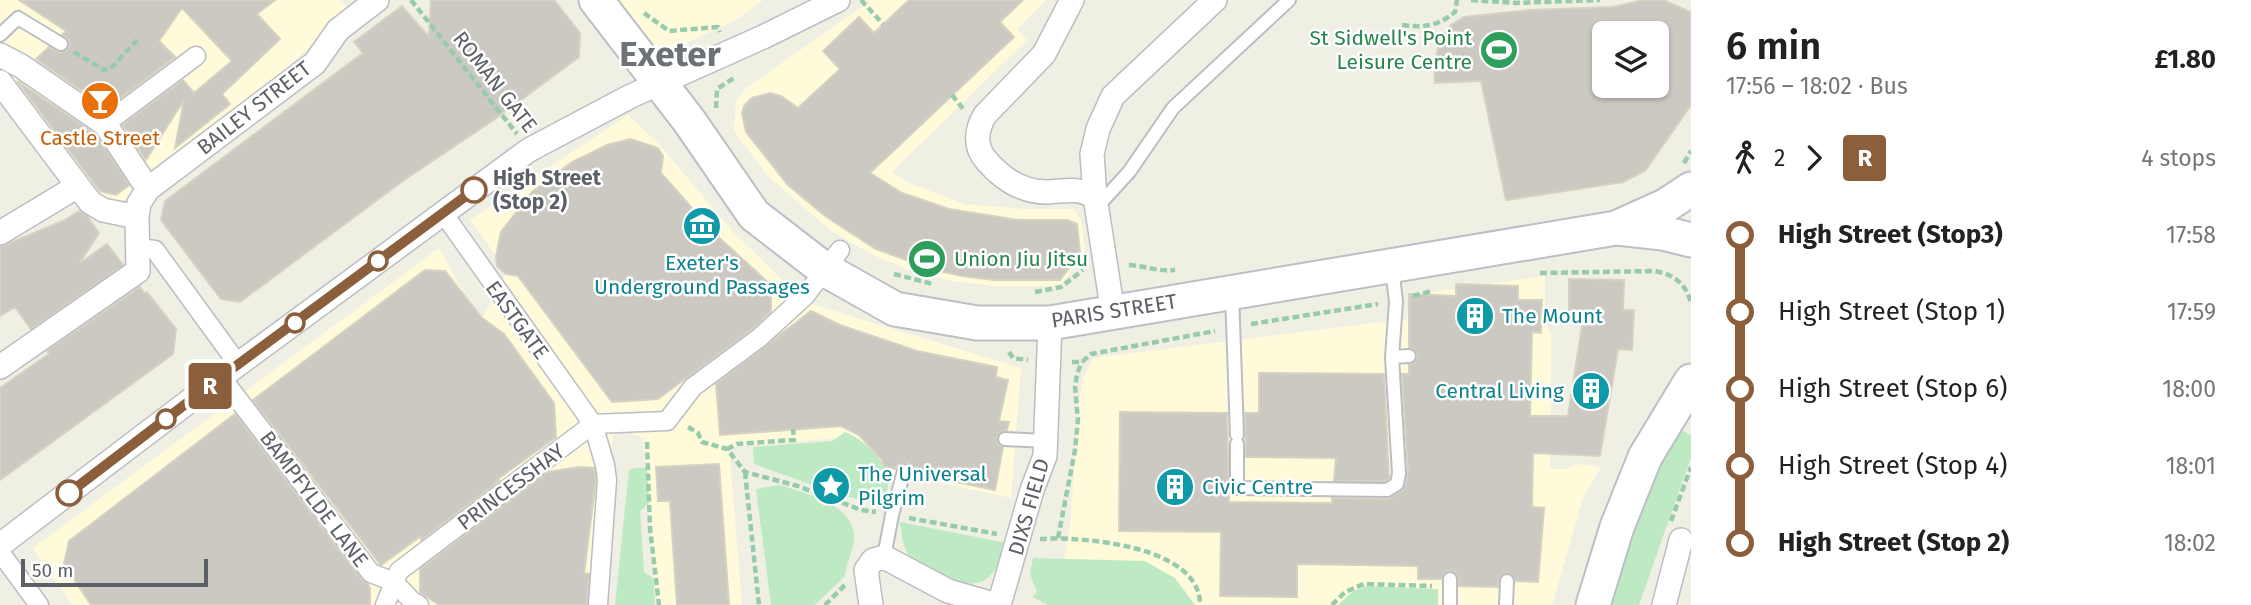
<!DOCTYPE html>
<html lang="en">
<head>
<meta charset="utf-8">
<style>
  :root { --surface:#fff; --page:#f6f6f6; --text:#222; --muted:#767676 }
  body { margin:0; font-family:"Fira Sans",sans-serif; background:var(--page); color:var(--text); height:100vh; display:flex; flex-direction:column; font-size:26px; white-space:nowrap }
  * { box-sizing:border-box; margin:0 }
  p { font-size:23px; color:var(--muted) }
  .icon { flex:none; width:38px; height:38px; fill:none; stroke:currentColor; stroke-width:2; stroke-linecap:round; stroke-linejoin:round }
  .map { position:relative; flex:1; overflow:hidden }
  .details { display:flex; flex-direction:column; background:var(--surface); width:560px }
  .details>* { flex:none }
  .badge { padding:0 14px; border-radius:5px; font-size:24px; line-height:46px }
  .buttons { position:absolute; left:1592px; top:21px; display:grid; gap:14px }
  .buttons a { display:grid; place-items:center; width:77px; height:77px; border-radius:10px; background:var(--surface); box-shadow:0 2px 5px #0004; font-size:35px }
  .scale { position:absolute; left:21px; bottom:18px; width:187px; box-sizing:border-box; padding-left:7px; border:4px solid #5c5f66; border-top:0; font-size:19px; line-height:24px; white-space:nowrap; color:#5c5f66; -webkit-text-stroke:5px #fff; paint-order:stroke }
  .map>.badge { position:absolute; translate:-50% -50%; box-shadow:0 0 0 4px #fff }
  .legs { display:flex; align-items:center; gap:10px; height:77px; padding:0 35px; font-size:23px }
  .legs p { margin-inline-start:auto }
  .summary { display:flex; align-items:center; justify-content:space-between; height:119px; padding:0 35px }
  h1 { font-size:38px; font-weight:600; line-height:52px }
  ul { padding:0 35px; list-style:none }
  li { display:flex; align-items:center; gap:24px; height:77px; font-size:26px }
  li i { display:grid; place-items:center; width:10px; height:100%; margin:0 9px; background:currentColor }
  li i::after { content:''; width:18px; height:18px; margin:-9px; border:5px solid; border-radius:50%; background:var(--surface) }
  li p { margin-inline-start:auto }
  li:first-child i { background:linear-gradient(#0000 50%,currentColor 0) }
  li:last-child i { background:linear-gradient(currentColor 50%,#0000 0) }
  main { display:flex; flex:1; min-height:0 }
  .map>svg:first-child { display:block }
  .commercial { fill:#fffbda }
  .green { fill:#beeac3 }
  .building { fill:#cbc9c1; stroke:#d5d2c1; stroke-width:2; fill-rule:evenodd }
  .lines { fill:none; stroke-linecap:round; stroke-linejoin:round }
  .service-casing { stroke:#bcbdc4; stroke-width:16 }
  .pedestrian-casing { stroke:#bcbdc4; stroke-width:21 }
  .minor-casing { stroke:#bcbdc4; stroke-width:26 }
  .secondary-casing { stroke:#bcbfc6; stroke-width:37 }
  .path { stroke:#96cbac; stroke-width:4.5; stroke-dasharray:7 3.5; stroke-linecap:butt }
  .service { stroke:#fff; stroke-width:12 }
  .pedestrian { stroke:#fff; stroke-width:18 }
  .minor { stroke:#fff; stroke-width:23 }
  .secondary { stroke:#fff; stroke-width:33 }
  .line-1-casing { stroke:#fff; stroke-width:16 }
  .line-1 { stroke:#8b5e3c; stroke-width:10 }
  .stop-1-dot { fill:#fff; stroke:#8b5e3c; stroke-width:3.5 }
  .labels { text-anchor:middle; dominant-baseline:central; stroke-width:5; stroke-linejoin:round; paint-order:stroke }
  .leisure-label { font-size:21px; fill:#27864d; stroke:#fff; text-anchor:end }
  .street-label { font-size:21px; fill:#5c5f66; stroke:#fff }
  .food-label { font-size:21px; fill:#c56008; stroke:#fff }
  .stop-label { font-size:21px; font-weight:bold; fill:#5c5f66; stroke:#fff; text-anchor:start }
  .culture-label { font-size:21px; fill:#0d838f; stroke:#fff; text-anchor:start }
  .town-label { font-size:35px; font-weight:bold; fill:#6d7178; stroke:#fff }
</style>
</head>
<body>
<main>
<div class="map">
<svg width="1691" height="605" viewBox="0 0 1691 605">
  <rect width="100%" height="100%" fill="#f0efe4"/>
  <path class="commercial" d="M0 0H339L349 10 277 77 190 144 136 196 113 203 93 192 0 68Z
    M618 0H763L736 20 678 47 657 53Z
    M871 0H1046L1017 29 1027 40 892 172 909 183 965 204 1025 209H1073L1082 222 1085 253 1060 286H994L952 281 914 272 875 256 831 231 768 176 734 131 736 101 745 89Z
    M628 115 658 143 733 232 805 302 1021 368 1011 498 881 470 851 437 729 447 742 605H657L643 438 622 429 614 432 612 442 592 605H72L33 548 439 248 468 301 482 318 506 274 497 266 496 256 470 220Z
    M1545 276V318L1551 336 1550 469H1567L1576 464 1601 467 1584 495 1552 605H1055L1070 527 1079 403 1083 379 1093 358 1407 319 1409 295Z"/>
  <path class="green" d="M1679 429 1691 435V457L1639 605H1608L1648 477Z
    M845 432C863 439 884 458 888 478 889 487 885 499 884 507L829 491 754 464 753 447 832 441Z
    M647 467 649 503 640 511 644 572 653 578 655 605H615L629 469Z
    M780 485C806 494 856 504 854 539 853 552 846 563 845 576L815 605H771L756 489Z
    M900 522 1007 543C992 589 975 592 934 571 927 567 916 564 911 558 902 548 902 534 900 522Z
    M1033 558 1145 561 1175 578 1195 605H1048L1032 597 1037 592 1030 574Z
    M1367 586 1438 589V605H1338L1353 591Z"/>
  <path class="building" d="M19 0H275L257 14 280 39 222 94 230 104 175 148 184 100 146 160 123 125 183 80 194 93 232 61 182 8 159 41 175 57 107 108 36 59 49 47 60 53 66 51 70 45 69 40 62 35 66 31Z
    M431 0H554L580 33 579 57 495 119 404 180 240 302 221 299 161 220 165 201 363 53 354 42 402 6 429 37Z
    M909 0H1023L1000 22 1014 37 870 173 902 193 949 209 1018 220H1068L1077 224 1080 253 1060 280H994L963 276 934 270 876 249 825 216 788 185 746 132 742 113 744 106 752 98 770 93 781 96 798 108 840 69 823 51 859 17 874 33Z
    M1643 0H1663L1691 12V105L1645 171 1623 182 1506 200 1481 81 1435 83 1434 64 1440 41 1451 25 1464 17 1531 10 1613 7ZM1605 33H1657V86H1605Z
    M17 81 95 134 129 185 116 195 100 191Z
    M630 139 658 148 663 156 661 173 714 233 771 285V311L752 329 658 399 612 402 518 276 506 274 497 266 496 256 501 232 532 192 572 162 607 145Z
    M79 211 87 216 99 233 79 264 107 244 123 265 31 329 15 307 0 316V247L65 220Z
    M425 270 445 271 482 318 504 334 554 403 556 437 495 481 500 480 421 540V536L381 565 253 400Z
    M1569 279 1624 280 1623 310H1634L1632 350 1618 349 1600 456 1533 453 1532 507 1544 508 1538 582 1516 581 1512 574 1507 572 1499 577 1498 587 1459 586 1458 575 1451 570 1445 572 1441 579H1418V566L1297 564V597L1220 596 1221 532 1119 531 1120 412 1227 413 1229 502 1332 503V498L1388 499 1402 491 1405 486 1408 472 1402 374H1409V365L1414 363 1418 356 1416 351 1409 347V294L1456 296V284L1518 286V300H1542L1541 333 1532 332 1530 416H1568L1584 313 1569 312Z
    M140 287 145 294 147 292 176 329 173 354 0 480V388L49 354 47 351Z
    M811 311 840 325 917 351 997 367 996 377 1008 380 999 421 1009 422 1007 430 1000 432 996 438 998 444 1003 447 995 490 913 473 911 465 906 462 898 464 895 469 884 467 882 460 859 435 841 426 720 435 716 384Z
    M1259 373 1384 374 1389 479 1385 481H1334L1336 458 1246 457 1245 413H1259Z
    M235 414 362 580 368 584 370 588V605H91L64 564 69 541Z
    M719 464 729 605H677L670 501H658L656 467Z
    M579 467 594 468 596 480 584 573 589 574 587 605H439L420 592V569L548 472Z"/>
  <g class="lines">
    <defs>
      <path id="service" d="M0 35 18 18 61 44
        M1097 207 1129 172 1173 108 1289 0
        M1232 293 1237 435
        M1392 357 1409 356
        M1005 439 1046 441
        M1237 444V488L1387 490 1397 484 1399 473 1392 357 1396 302 1392 267
        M884 557 892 515 904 471
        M1450 605V579
        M1506 605 1507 581"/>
      <path id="pedestrian" d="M105 124 196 56
        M443 213 593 424 605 465 607 480 598 605
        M138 248 155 250 238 364
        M221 377 371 573 394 582 412 601 419 605
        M0 552 39 605
        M385 605 399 571 593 424 667 421 693 387 759 338 805 296 840 250"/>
      <path id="minor" d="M1072 0 1044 54 985 115C976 130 974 146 986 160 1002 179 1022 192 1047 192 1066 191 1077 187 1095 197
        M0 55 21 66 105 124 148 189
        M0 82 90 202 103 210 137 217
        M0 233 76 187
        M1113 313 1095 197 1092 154 1098 129 1113 96 1215 0
        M0 367 138 271 137 217 139 203 148 189 315 63 338 30 377 0
        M0 545 221 377 529 150 631 96 763 37 838 0
        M871 605 866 570 873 560 884 557 948 591 997 605
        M999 605 1032 490 1045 456 1050 323
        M1664 605 1681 540"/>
      <path id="secondary" d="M596 0 690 122 754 215 824 269 895 309 977 323H1050L1616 228 1665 206 1691 189
        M1617 228 1663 233 1691 240
        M1593 605 1617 527 1645 457 1691 381"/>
    </defs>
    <use href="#service" class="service-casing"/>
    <use href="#pedestrian" class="pedestrian-casing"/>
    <use href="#minor" class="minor-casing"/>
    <use href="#secondary" class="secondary-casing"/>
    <path class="path" d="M411 0 517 134
      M861 0 883 24
      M1471 0 1516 3 1600 0
      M644 13 669 31 718 27 720 32
      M1402 25C1424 28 1438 26 1455 12L1457 0
      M74 52 104 70 112 67 139 38
      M952 95 964 110
      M716 108 717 89 734 78
      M1684 163 1691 151
      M1129 265C1146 266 1159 272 1175 270
      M1540 273 1654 271C1673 274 1686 283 1691 303
      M894 274 933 284
      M1035 292 1061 287 1083 270
      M1413 296 1432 291
      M1251 324 1378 304
      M1009 352 1013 358 1028 360
      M1072 362H1082L1091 354 1215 331
      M688 427 698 433 702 442 727 449 745 472 798 486 861 510 876 512
      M647 442 650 528 659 605
      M727 449 737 444 794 440 793 429
      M745 472 759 605
      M909 518 997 534
      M1671 521 1691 467
      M1058 538 1075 450 1078 420 1075 387 1077 374 1082 362
      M1040 539C1083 536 1201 546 1200 605
      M825 605 846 584
      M1332 605 1345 592 1364 584 1432 586"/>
    <use href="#service" class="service"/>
    <use href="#pedestrian" class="pedestrian"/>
    <use href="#minor" class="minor"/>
    <use href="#secondary" class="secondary"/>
  </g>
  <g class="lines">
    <defs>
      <path id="line-1" d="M69 493 221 377 474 190"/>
    </defs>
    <use href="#line-1" class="line-1-casing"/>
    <use href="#line-1" class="line-1"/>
  </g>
  <defs>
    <symbol id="stadium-disc" viewBox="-11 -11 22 22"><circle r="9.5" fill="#2e9e5b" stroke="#fff"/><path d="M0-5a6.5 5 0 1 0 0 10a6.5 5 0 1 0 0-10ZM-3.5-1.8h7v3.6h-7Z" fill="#fff"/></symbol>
    <symbol id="bar-disc" viewBox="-11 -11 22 22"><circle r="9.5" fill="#e8710a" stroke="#fff"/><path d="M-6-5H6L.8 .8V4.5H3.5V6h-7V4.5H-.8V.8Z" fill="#fff"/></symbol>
    <symbol id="museum-disc" viewBox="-11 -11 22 22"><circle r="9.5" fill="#0f9aa8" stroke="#fff"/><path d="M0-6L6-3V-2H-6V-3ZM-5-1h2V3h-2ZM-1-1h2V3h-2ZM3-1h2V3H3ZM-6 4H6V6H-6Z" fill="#fff"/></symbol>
    <symbol id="building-disc" viewBox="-11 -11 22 22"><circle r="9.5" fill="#0f9aa8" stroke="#fff"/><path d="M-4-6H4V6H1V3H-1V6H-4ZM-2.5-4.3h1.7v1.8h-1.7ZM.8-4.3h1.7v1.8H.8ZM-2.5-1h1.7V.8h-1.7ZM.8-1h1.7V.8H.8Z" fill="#fff"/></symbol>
    <symbol id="sight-disc" viewBox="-11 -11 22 22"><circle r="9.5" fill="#0f9aa8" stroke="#fff"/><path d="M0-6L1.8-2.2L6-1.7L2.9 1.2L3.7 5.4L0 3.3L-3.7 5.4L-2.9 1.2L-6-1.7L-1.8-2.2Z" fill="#fff"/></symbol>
  </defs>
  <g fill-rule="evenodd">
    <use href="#stadium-disc" x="1477" y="28" width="44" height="44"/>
    <use href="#bar-disc" x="78" y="79" width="44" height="44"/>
    <use href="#museum-disc" x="680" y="204" width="44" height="44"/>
    <use href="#stadium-disc" x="905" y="237" width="44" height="44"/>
    <use href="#building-disc" x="1453" y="294" width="44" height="44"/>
    <use href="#building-disc" x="1569" y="369" width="44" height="44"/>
    <use href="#sight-disc" x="809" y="464" width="44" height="44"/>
    <use href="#building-disc" x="1153" y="465" width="44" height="44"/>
  </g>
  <g class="stop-1-dot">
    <circle cx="474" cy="190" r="12"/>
    <circle cx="378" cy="261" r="9"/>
    <circle cx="295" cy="323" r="9"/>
    <circle cx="166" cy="419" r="9"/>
    <circle cx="69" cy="493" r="12"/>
  </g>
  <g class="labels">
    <g class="leisure-label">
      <text x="1472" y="38">St Sidwell's Point<tspan x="1472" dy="24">Leisure Centre</tspan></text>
      <text x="954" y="259" text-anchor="start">Union Jiu Jitsu</text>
    </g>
    <g class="street-label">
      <text transform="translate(495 82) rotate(52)">ROMAN GATE</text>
      <text transform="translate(254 108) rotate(-38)">BAILEY STREET</text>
      <text transform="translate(1114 311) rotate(-9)">PARIS STREET</text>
      <text transform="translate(517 320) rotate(54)">EASTGATE</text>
      <text transform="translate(511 487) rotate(-37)">PRINCESSHAY</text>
      <text transform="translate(314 499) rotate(53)">BAMPFYLDE LANE</text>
      <text transform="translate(1029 507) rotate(-74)">DIXS FIELD</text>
    </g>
    <g class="food-label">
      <text x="100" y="138">Castle Street</text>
    </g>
    <g class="stop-label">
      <text x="493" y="178">High Street<tspan x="493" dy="24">(Stop 2)</tspan></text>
    </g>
    <g class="culture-label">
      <text x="702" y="263" text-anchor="middle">Exeter's<tspan x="702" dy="24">Underground Passages</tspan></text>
      <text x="1502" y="316">The Mount</text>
      <text x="1564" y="391" text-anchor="end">Central Living</text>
      <text x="858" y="474">The Universal<tspan x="858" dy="24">Pilgrim</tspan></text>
      <text x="1202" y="487">Civic Centre</text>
    </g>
    <g class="town-label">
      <text x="670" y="54">Exeter</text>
    </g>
  </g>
</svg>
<div class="buttons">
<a><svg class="icon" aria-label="layers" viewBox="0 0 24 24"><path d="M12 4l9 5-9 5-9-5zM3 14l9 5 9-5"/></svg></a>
</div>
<div class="scale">50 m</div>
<b class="badge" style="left:210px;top:386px;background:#8b5e3c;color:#fff">R</b>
</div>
<section class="details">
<div class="summary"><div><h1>6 min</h1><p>17:56 – 18:02 · Bus</p></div><b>£1.80</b></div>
<div class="legs"><svg class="icon" aria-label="walk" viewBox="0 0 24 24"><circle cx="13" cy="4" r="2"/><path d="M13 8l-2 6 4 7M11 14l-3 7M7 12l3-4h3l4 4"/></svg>2<svg class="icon" aria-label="forward" viewBox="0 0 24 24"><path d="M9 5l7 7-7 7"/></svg><b class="badge" style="background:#8b5e3c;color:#fff">R</b><p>4 stops</p></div>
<ul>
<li><i style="color:#8b5e3c"></i><b>High Street (Stop3)</b><p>17:58</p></li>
<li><i style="color:#8b5e3c"></i><span>High Street (Stop 1)</span><p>17:59</p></li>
<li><i style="color:#8b5e3c"></i><span>High Street (Stop 6)</span><p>18:00</p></li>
<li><i style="color:#8b5e3c"></i><span>High Street (Stop 4)</span><p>18:01</p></li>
<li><i style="color:#8b5e3c"></i><b>High Street (Stop 2)</b><p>18:02</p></li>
</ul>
</section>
</main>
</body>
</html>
